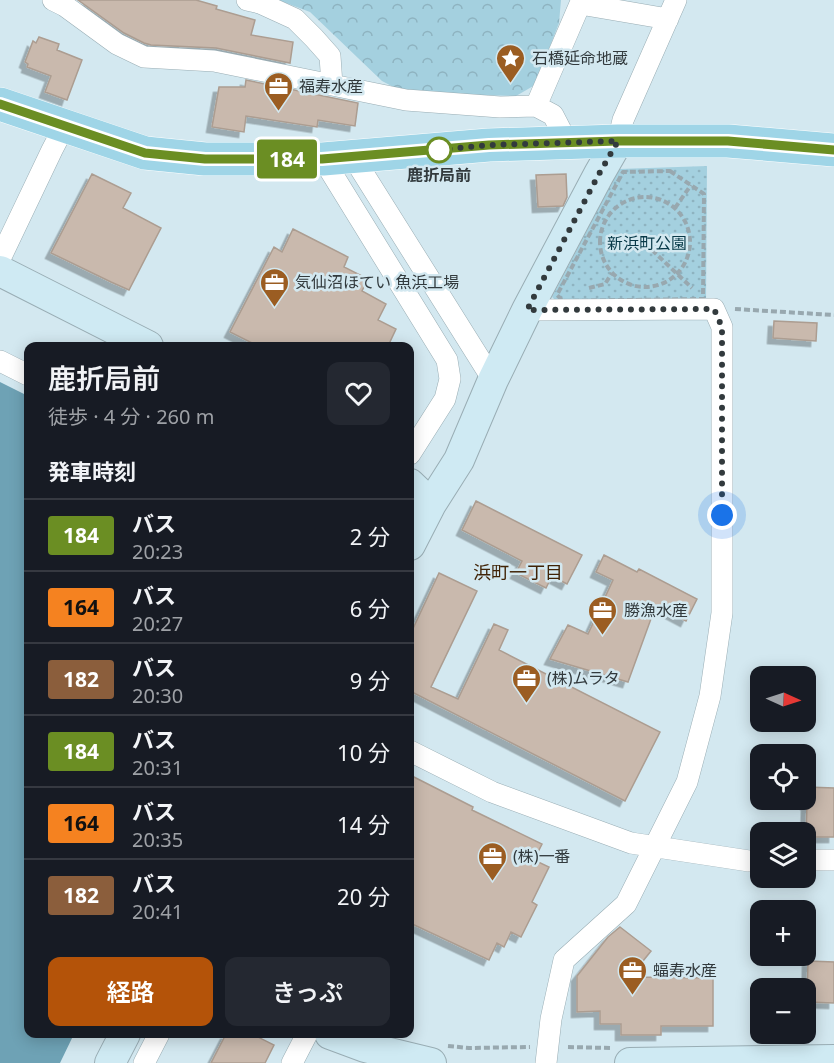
<!DOCTYPE html>
<html lang="ja">
<head>
<meta charset="utf-8">
<style>
  :root { --surface:#171b24; --page:#242831; --text:#f1f3f6; --muted:#9ea1a6; --line:#363941; --accent:#b45309 }
  body { margin:0; font-family:"Noto Sans","Noto Sans JP",sans-serif; background:var(--page); color:var(--text); height:100vh; display:flex; flex-direction:column; font-size:22px; white-space:nowrap }
  * { box-sizing:border-box; margin:0 }
  p { font-size:20px; color:var(--muted) }
  .icon { flex:none; width:33px; height:33px; fill:none; stroke:currentColor; stroke-width:2; stroke-linecap:round; stroke-linejoin:round }
  .map { position:relative; flex:1; overflow:hidden }
  .side { position:absolute; left:24px; top:342px; width:390px; height:696px; display:flex; flex-direction:column; background:var(--surface); border-radius:12px; box-shadow:0 3px 15px #0003 }
  .side>* { flex:none }
  .badge { padding:0 12px; border-radius:4px; font-size:21px; line-height:39px }
  .needle { width:39px; rotate:93deg }
  .controls { position:absolute; left:750px; top:666px; display:grid; gap:12px }
  .controls a { display:grid; place-items:center; width:66px; height:66px; border-radius:12px; background:var(--surface); box-shadow:0 3px 15px #0003; font-size:30px }
  .you { position:absolute; width:30px; height:30px; margin:-15px; border:4px solid #fff; border-radius:50%; background:#1a73e8; box-shadow:0 0 0 9px #1a73e833 }
  .map>.badge { position:absolute; translate:-50% -50%; box-shadow:0 0 0 3px #fff }
  h2 { padding:0 24px; font-size:22px; line-height:54px }
  .round { display:grid; place-items:center; flex:none; width:63px; height:63px; border-radius:12px; background:var(--page) }
  .summary { display:flex; align-items:center; justify-content:space-between; height:102px; padding:0 24px }
  h1 { font-size:28px; font-weight:600; line-height:45px }
  .primary-button { display:flex; gap:12px; margin-top:auto; padding:12px 24px }
  .primary-button a { flex:1; height:69px; border-radius:12px; background:var(--accent); color:#fff; font-size:24px; font-weight:600; line-height:69px; text-align:center }
  .primary-button a+a { background:var(--page); color:var(--text) }
  ul { padding:0; list-style:none }
  li { display:flex; align-items:center; gap:18px; height:72px; padding:0 24px; border-top:2px solid var(--line) }
  li div { flex:1 }
  li b { display:block; font-size:22px }
  li em { font-style:normal }
  li .badge { min-width:66px; font-weight:700; text-align:center }
  .map>svg:first-child { display:block }
  .green { fill:url(#green-dots) }
  .forest { fill:url(#forest-crowns) }
  .water { fill:#6ea2b5 }
  .building { fill:#c9b9ad; stroke:#ac9d91; stroke-width:1.5; filter:url(#shadow) }
  .lines { fill:none; stroke-linecap:round; stroke-linejoin:round }
  .street-casing { stroke:#99adb4; stroke-width:22 }
  .secondary-casing { stroke:#99adb4; stroke-width:32 }
  .primary-casing { stroke:#fff; stroke-width:34 }
  .path { stroke:#98a8af; stroke-width:4; stroke-dasharray:6 3; stroke-linecap:butt }
  .street { stroke:#fff; stroke-width:21 }
  .secondary { stroke:#cfeaf3; stroke-width:30 }
  .primary { stroke:#9fd5e7; stroke-width:33 }
  .line-casing { stroke:#fff; stroke-width:14 }
  .line { stroke:#6b8e23; stroke-width:9 }
  .walk { stroke:#323a3d; stroke-width:6; stroke-dasharray:0 10.8 }
  .stop-dot { fill:#fff; stroke:#6b8e23; stroke-width:3 }
  .labels { text-anchor:middle; dominant-baseline:central; stroke-width:5; stroke-linejoin:round; paint-order:stroke }
  .poi-label { font-size:16px; fill:#323a3d; stroke:#d3e8f0; text-anchor:start }
  .stop-label { font-size:16px; font-weight:bold; fill:#323a3d; stroke:#d3e8f0 }
  .park-label { font-size:16px; fill:#083948; stroke:#d3e8f0 }
  .neighbourhood-label { font-size:18px; fill:#402306; stroke:#d3e8f0 }
</style>
</head>
<body>
<div class="map">
<svg width="834" height="1063" viewBox="0 0 834 1063">
  <defs>
    <pattern id="green-dots" width="8" height="8" patternUnits="userSpaceOnUse" patternTransform="scale(1.5)"><rect width="8" height="8" fill="#a4d0df"/><path d="M2 2h.1M6 6h.1" fill="none" stroke="#8eb3c0" stroke-width="1.8" stroke-linecap="round"/></pattern>
    <pattern id="forest-crowns" width="20" height="18" patternUnits="userSpaceOnUse" patternTransform="scale(1.5)"><rect width="20" height="18" fill="#a4d0df"/><path d="M2 6a3 3 0 1 1 6 0M12 15a3 3 0 1 1 6 0" fill="none" stroke="#8eb3c0"/></pattern>
    <filter id="shadow"><feDropShadow dx="-5.5" dy="5.5" stdDeviation="0" flood-color="#0004"/></filter>
  </defs>
  <rect width="100%" height="100%" fill="#d3e8f0"/>
  <path class="green" d="M707 166 706 303 561 305 552 297 619 169Z"/>
  <path class="forest" d="M278 0H561L559 23 535 85 516 96 405 93 382 81 310 12Z"/>
  <path class="water" d="M0 382 28 396V1034H74L60 1063H0Z"/>
  <path class="building" d="M78 0H196L217 6 216 9 255 20 251 35 293 42 290 63 216 48 151 45 144 43 124 33Z
    M39 37 59 44 57 50 82 60 67 100 45 92 51 76 27 67 28 64 25 62 33 41 36 43Z
    M246 80 358 103 355 126 318 120 317 127 246 116 244 132 212 127 219 87H245Z
    M92 174 131 193 123 208 161 228 129 290 111 282 51 253Z
    M566 174 567 197 563 206 538 207 536 175Z
    M293 229 348 257 344 267 368 279 362 291 386 304 378 320 396 329 388 346H258L230 332 274 247 282 252Z
    M774 321 817 323 816 341 773 338Z
    M476 501 582 555 567 584 552 576 546 588 516 573 522 561 462 530Z
    M604 555 637 572 639 569 697 599 686 621 656 605 628 682 550 659 568 625 588 634 613 580 596 572Z
    M439 573 477 591 431 687 458 699 494 624 508 630 499 650 660 732 625 801 410 691V635Z
    M410 775 473 807 472 810 542 844 534 860 549 867 532 902 537 905 521 937 511 932 504 947 497 943 489 960 410 923Z
    M806 787 834 788V837H806L807 804H806Z
    M620 927 651 951 630 977 713 978V1026H661V1035H621V1024H600V1011L577 1012V976L608 937Z
    M808 961 834 962V1003L807 1002Z
    M226 1034H252L274 1045 265 1063H211Z"/>
  <g class="lines">
    <defs>
      <path id="street" d="M53 0 65 6 117 44 144 57 214 61 406 100 500 107 536 106 553 115 567 142
        M247 0 260 3 295 19 314 38 330 56 332 85
        M536 106 580 4 668 19
        M618 141 623 120 676 0
        M353 157 493 380
        M323 159 447 360 450 379 445 399 410 454
        M0 259 52 150 65 125
        M527 310 714 309 722 327V613L710 696 687 782 626 904 564 960 551 1019 546 1063
        M0 361 28 375
        M410 751 492 792 631 843 749 861H760
        M806 860H834
        M144 1063 159 1034
        M292 1063 307 1034"/>
      <path id="secondary" d="M0 271 148 346
        M410 484 431 504
        M410 545 431 504 459 460 493 380 527 310 599 174 618 141
        M330 1034 365 1047 431 1063
        M110 1063 125 1034
        M630 1063 834 1060"/>
      <path id="primary" d="M0 104 145 153 205 159H323L489 145 618 141H728L834 150"/>
    </defs>
    <use href="#street" class="street-casing"/>
    <use href="#secondary" class="secondary-casing"/>
    <use href="#primary" class="primary-casing"/>
    <path class="path" d="M670 171 704 194 703 299 563 301 557 295 623 172Z
      M600 242a45 45 0 1 1 90 0a45 45 0 1 1-90 0Z
      M675 208 691 185
      M652 250 692 288
      M589 288 605 284 612 273
      M735 309 834 315
      M448 1046 469 1048 530 1047
      M568 1047 611 1048"/>
    <use href="#street" class="street"/>
    <use href="#secondary" class="secondary"/>
    <use href="#primary" class="primary"/>
  </g>
  <g class="lines">
    <defs>
      <path id="line" d="M0 104 145 153 205 159H322L489 145 618 141H728L834 150"/>
    </defs>
    <use href="#line" class="line-casing"/>
    <use href="#line" class="line"/>
    <path class="walk" d="M439 150 489 145 618 141 599 174 527 310 714 309 722 327V515"/>
  </g>
  <defs>
    <symbol id="sight-pin" viewBox="-11 -11 22 30"><path d="M0 17L-7.5 6A9.5 9.5 0 1 1 7.5 6Z" fill="#9b5d22" stroke="#d3e8f0"/><path d="M0-6L1.8-2.2L6-1.7L2.9 1.2L3.7 5.4L0 3.3L-3.7 5.4L-2.9 1.2L-6-1.7L-1.8-2.2Z" fill="#fff"/></symbol>
    <symbol id="office-pin" viewBox="-11 -11 22 30"><path d="M0 17L-7.5 6A9.5 9.5 0 1 1 7.5 6Z" fill="#9b5d22" stroke="#d3e8f0"/><path d="M-6-3h4V-5.5h4V-3h4V5H-6ZM-1-4.5V-3h2v-1.5ZM-6 0V1H6V0Z" fill="#fff"/></symbol>
  </defs>
  <g fill-rule="evenodd">
    <use href="#sight-pin" x="494" y="42" width="33" height="45"/>
    <use href="#office-pin" x="262" y="70" width="33" height="45"/>
    <use href="#office-pin" x="258" y="266" width="33" height="45"/>
    <use href="#office-pin" x="586" y="594" width="33" height="45"/>
    <use href="#office-pin" x="510" y="662" width="33" height="45"/>
    <use href="#office-pin" x="476" y="840" width="33" height="45"/>
    <use href="#office-pin" x="616" y="954" width="33" height="45"/>
  </g>
  <circle class="stop-dot" cx="439" cy="150" r="12"/>
  <g class="labels">
    <g class="poi-label">
      <text x="532" y="58">石橋延命地蔵</text>
      <text x="299" y="86">福寿水産</text>
      <text x="295" y="282">気仙沼ほてい 魚浜工場</text>
      <text x="624" y="610">勝漁水産</text>
      <text x="547" y="678">(株)ムラタ</text>
      <text x="513" y="856">(株)一番</text>
      <text x="653" y="970">蝠寿水産</text>
    </g>
    <g class="stop-label">
      <text x="439" y="175">鹿折局前</text>
    </g>
    <g class="park-label">
      <text x="647" y="243">新浜町公園</text>
    </g>
    <g class="neighbourhood-label">
      <text x="518" y="572">浜町一丁目</text>
    </g>
  </g>
</svg>
<div class="controls">
<a><svg class="needle" viewBox="-14 -14 28 28"><path d="M0-13l5 13h-10z" fill="#e53935"/><path d="M0 13l5-13h-10z" fill="#9ea1a6"/></svg></a>
<a><svg class="icon" aria-label="locate" viewBox="0 0 24 24"><circle cx="12" cy="12" r="6"/><path d="M12 2v4M12 18v4M2 12h4M18 12h4"/></svg></a>
<a><svg class="icon" aria-label="layers" viewBox="0 0 24 24"><path d="M12 4l9 5-9 5-9-5zM3 14l9 5 9-5"/></svg></a>
<a>+</a>
<a>−</a>
</div>
<div class="you" style="left:722px;top:515px"></div>
<b class="badge" style="left:287px;top:159px;background:#6b8e23;color:#fff">184</b>
<section class="side">
<div class="summary"><div><h1>鹿折局前</h1><p>徒歩 · 4 分 · 260 m</p></div><a class="round"><svg class="icon" aria-label="heart" viewBox="0 0 24 24"><path d="M12 20l-8-8c-3-5 5-10 8-4 3-6 11-1 8 4z"/></svg></a></div>
<h2>発車時刻</h2>
<ul>
<li><span class="badge" style="background:#6b8e23;color:#fff">184</span><div><b>バス</b><p>20:23</p></div><em>2 分</em></li>
<li><span class="badge" style="background:#f58220;color:#111">164</span><div><b>バス</b><p>20:27</p></div><em>6 分</em></li>
<li><span class="badge" style="background:#8b5e3c;color:#fff">182</span><div><b>バス</b><p>20:30</p></div><em>9 分</em></li>
<li><span class="badge" style="background:#6b8e23;color:#fff">184</span><div><b>バス</b><p>20:31</p></div><em>10 分</em></li>
<li><span class="badge" style="background:#f58220;color:#111">164</span><div><b>バス</b><p>20:35</p></div><em>14 分</em></li>
<li><span class="badge" style="background:#8b5e3c;color:#fff">182</span><div><b>バス</b><p>20:41</p></div><em>20 分</em></li>
</ul>
<div class="primary-button"><a>経路</a><a>きっぷ</a></div>
</section>
</div>
</body>
</html>
